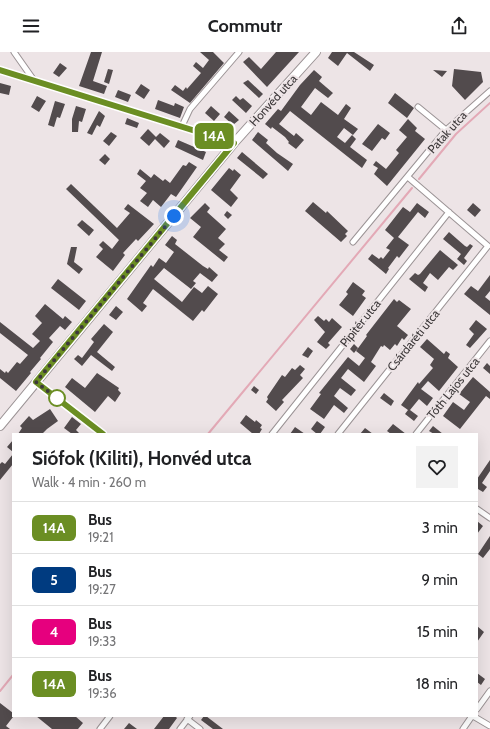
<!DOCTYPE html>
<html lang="en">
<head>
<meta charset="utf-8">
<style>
  :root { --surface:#fff; --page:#f2f2f2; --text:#202124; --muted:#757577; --line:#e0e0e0 }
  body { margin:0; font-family:Cabin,sans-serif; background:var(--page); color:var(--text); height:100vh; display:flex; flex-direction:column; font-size:15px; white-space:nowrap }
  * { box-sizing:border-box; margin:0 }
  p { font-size:13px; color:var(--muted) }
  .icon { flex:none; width:22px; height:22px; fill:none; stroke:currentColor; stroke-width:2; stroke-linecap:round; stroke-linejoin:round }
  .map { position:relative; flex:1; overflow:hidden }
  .panel { position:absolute; left:12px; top:381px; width:466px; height:284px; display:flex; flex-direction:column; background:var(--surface); border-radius:0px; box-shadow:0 4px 16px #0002 }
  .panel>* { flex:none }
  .badge { padding:0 8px; border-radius:6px; font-size:14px; line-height:26px }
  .you { position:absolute; width:20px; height:20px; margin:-10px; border:3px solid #fff; border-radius:50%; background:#1a73e8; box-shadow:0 0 0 6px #1a73e833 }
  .map>.badge { position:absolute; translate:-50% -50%; box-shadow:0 0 0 2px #fff }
  .round { display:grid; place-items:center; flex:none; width:42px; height:42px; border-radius:0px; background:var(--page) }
  .summary { display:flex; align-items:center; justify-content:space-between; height:68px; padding:0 20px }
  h1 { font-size:19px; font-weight:800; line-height:30px }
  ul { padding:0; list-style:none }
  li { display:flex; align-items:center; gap:12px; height:52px; padding:0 20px; border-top:1px solid var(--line) }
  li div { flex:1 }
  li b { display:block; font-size:15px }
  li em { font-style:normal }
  li .badge { min-width:44px; font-weight:700; text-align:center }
  header { display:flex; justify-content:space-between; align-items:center; height:52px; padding:0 20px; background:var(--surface); font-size:18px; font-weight:800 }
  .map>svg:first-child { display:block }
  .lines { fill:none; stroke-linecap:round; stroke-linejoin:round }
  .stream { stroke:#e3a9b6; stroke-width:2 }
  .building { fill:#524b4d }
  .minor-casing { stroke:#9b9395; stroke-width:7 }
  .primary-casing { stroke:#9b9395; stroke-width:10 }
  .minor { stroke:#fff; stroke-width:5 }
  .primary { stroke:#fff; stroke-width:8 }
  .line-casing { stroke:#fff; stroke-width:9 }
  .line { stroke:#6b8e23; stroke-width:6 }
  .walk { stroke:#3d393a; stroke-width:4; stroke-dasharray:0 7.2 }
  .stop-dot { fill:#fff; stroke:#6b8e23; stroke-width:2 }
  .labels { text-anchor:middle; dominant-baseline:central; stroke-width:4; stroke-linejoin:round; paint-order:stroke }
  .street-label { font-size:12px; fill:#3d393a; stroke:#ede4e6 }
</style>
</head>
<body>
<header><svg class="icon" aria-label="menu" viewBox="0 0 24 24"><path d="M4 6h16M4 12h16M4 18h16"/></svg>Commutr<svg class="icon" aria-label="share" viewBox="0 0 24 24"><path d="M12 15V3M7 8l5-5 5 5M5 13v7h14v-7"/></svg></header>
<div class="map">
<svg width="490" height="677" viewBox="0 0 490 677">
  <rect width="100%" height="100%" fill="#ede4e6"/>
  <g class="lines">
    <path class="stream" d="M419 127 456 82 490 51
      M208 382 412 136
      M0 639 13 623"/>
  </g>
  <path class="building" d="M91 0H102L93 29 107 34 104 42 79 34Z
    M200 0H213L224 11 190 51 171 38 175 33 183 39 186 35 187 37 201 21 193 14 196 10 203 16 209 8Z
    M276 0H299L267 35 243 10 249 5 261 17Z
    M332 0H354L374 13 370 19 347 1 338 14 328 6Z
    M60 11 67 16 59 25 53 21Z
    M108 17 113 18 109 32 104 30Z
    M454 17 481 20 483 30 465 48 452 34Z
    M314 18 322 25 319 29 333 41 328 46 315 36 301 55 311 63 321 50 338 63 346 52 351 56 344 67 358 77 353 83 344 76 337 85 345 91 352 83 356 87 350 95 367 108 362 116 290 59 279 72 294 84 296 81 304 88 296 97 288 91 289 90 285 85 272 75 271 77 265 72 278 57 281 59 300 33Z
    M433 18 447 19 442 25Z
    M248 28 263 42 259 46 243 31Z
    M0 31 11 34 9 43 0 41Z
    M141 32 150 38 144 47 135 41Z
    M118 38 131 43 128 50 115 45Z
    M395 41 414 56 407 66 388 51Z
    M37 44 46 49 39 60 31 55Z
    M236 44 240 48 243 46 252 54 246 61 232 48Z
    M158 48 174 54 175 51 184 55 180 66 155 57Z
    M55 49 65 52 60 66 57 65 54 75 48 73Z
    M76 54 86 57 82 70 79 69 78 80H72V67Z
    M211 54 220 62 214 69 205 61Z
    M99 59 105 64 100 75 97 73 92 83 87 81Z
    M229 59 239 68 233 73 224 65Z
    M127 66 139 71 137 76 125 72Z
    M408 67 417 76 415 79 425 87 387 134 374 122 378 116 373 113 376 109 386 117 399 101 396 98 407 85 399 78Z
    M378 72 390 81 385 88 382 86 372 99 362 92Z
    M148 77 156 85 160 81 170 89 164 96 155 87 149 94 140 86Z
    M111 80 117 84 109 94 103 89Z
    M258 80 268 88 266 91 277 101 293 112 288 119 252 88Z
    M178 88 206 100 203 108 175 95Z
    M242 100 268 122 263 127 237 106Z
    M105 102 110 107 105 113 99 108Z
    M189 110 197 115 176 145 171 142 161 155 153 148 148 155 140 149 147 141 140 136 146 129 137 122 140 117 151 126 154 122 163 129 165 127 170 131 183 113 186 114Z
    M229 116 233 119 234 117 241 123 230 138 238 146 231 155 211 138Z
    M71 132 117 176 130 161 124 157 128 152 154 172 138 189 136 187 123 201 125 203 113 219 96 205 103 197 99 193 103 189 112 197 119 188 66 137Z
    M313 150 326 161 327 159 348 179 345 182 347 184 341 190 305 159Z
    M205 151 210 156 207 160 226 177 218 186 225 192 219 198 228 205 224 210 193 185 201 175 190 166Z
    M417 151 429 160 425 166 418 160 398 185 409 193 399 206 397 204 388 216 389 217 386 222 368 207 372 202 379 207 381 205 383 207 390 198 386 196 394 186 385 178 403 155 410 160Z
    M473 151 481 158 475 165 467 158Z
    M227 159 232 163 228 167 224 163Z
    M82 168 94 178 89 184 77 173Z
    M449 180 465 194 467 195 470 192 473 194 464 206 467 209 464 213 457 207 461 202 443 187Z
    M172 184 177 188 175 192 203 214 208 217 209 215 218 223 212 230 200 221 193 229 196 231 191 237 164 216 154 227 182 250 194 235 202 241 208 234 218 242 204 260 202 258 193 269 153 237 143 251 147 254 142 260 127 247 151 213 153 215 159 206 166 211 174 200 165 193Z
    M71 195H77L74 210 83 217 79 222 67 212Z
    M440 198 458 213 453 218 449 215 438 228 430 221 423 231 428 235 425 240 409 227 415 221 418 223 420 222Z
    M490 223V239L485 245 490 249V263L464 242 471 234 478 239Z
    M58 227 86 249 79 258 51 236Z
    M353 230 365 239 362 243 366 246 353 264 339 253 348 242 346 240Z
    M394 247 397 250 399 248 411 257 397 274 408 283 404 288 402 286 397 294 395 292 390 298 384 293 383 295 381 294 371 310 376 314 364 330 348 317 341 326 356 338 351 344 340 336 334 344 348 356 344 361 334 353 324 367 310 357 321 342 319 341 348 305 359 314 365 306 356 299 367 284 366 283Z
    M45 252 63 267 65 264 72 270 65 278 60 274 49 286 53 290 40 306 41 307 30 320 31 321 16 339 0 326V317L5 321 6 319 8 321 17 310 20 312 28 303 0 281V270L33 296 40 289 32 282 42 271 35 264Z
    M116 254 123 260 116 268 109 263Z
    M318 264 324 269 326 267 329 270 332 266 342 275 328 291 330 293 326 297 317 290 325 280 314 268Z
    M476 268 487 277 470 296 466 293 474 282 469 277Z
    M104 272 113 280 97 300 115 315 112 319 91 303 82 314 74 307 78 303 82 306 94 290 91 287Z
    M427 287 444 302 446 299 450 302 448 306 458 315 439 339 428 329 421 337 433 346 427 354 419 347 410 358 418 364 414 369 405 362 408 358 401 353 418 330 419 332 433 316 430 313 434 307 420 295Z
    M354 292 358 296 354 301 350 297Z
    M308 295 313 299 308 306 302 303Z
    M487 311 490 314V322L483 316Z
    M300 313 305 317 300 323 303 326 282 348 284 350 276 359 266 350 268 347 267 345 282 323 285 325 292 316 295 318Z
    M97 321 119 336 118 338 121 341 115 350 108 344 95 360 65 335 72 326 85 336Z
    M473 325 490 340V347L486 344 460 377 443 364 453 350 464 358 470 350 459 342Z
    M254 334 259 338 256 342 251 338Z
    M384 341 394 349 391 354 380 346Z
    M50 357 58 369 47 377 42 382H18L22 376 20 374 29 364 33 368Z
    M246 363 255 370 256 368 262 373 260 376 262 377 259 382H253L240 371Z
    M72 365 81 372 76 378 80 382H72L64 376Z
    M317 369 325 375 320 382H317L311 377Z
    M393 372 406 382H391L387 379Z
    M433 374 443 382H434L429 379Z
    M295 375 305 382H290Z
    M365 376 373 382H360Z
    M13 388V400L7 395Z
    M13 402V412L0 428V412L2 410 5 412Z
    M490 408V419L482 431 487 435 483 440 478 437 477 438V427Z
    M477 469 483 474 477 482Z
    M490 484V497L483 506 478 502Z
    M477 574 484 580 477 590Z
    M477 621 485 627 481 633 477 630Z
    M0 651 13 661V665L6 674 10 677H0Z
    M36 664H75L83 671 78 677H52Z
    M164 664H175L177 666 169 677H154Z
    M204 664H206L223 677H213L201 668Z
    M129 671 137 677H124Z"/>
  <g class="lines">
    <defs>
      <path id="minor" d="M14 0 33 27
        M0 18 234 91
        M418 55 446 78
        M182 74 190 57 239 0
        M409 126 488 194
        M353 190 446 78 490 39
        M36 330 103 382
        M272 382 449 160
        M338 382 488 194
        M416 382 490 289
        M477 457 490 466
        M477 657 490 639
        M473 664 490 674
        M187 667 200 677
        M100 677 110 664
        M180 677 190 664
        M463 677 472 664"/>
      <path id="primary" d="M0 374 234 91 316 0"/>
    </defs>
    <use href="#minor" class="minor-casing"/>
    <use href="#primary" class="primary-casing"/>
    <use href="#minor" class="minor"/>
    <use href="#primary" class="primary"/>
  </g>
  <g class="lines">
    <defs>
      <path id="line" d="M0 18 234 91 36 330 103 382"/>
    </defs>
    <use href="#line" class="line-casing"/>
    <use href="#line" class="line"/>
    <path class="walk" d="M57 346 58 347 36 330 174 164"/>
  </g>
  <circle class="stop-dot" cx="57" cy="346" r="8"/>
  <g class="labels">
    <g class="street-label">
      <text transform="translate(273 48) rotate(-48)">Honvéd utca</text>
      <text transform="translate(447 80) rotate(-48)">Patak utca</text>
      <text transform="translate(360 271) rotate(-51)">Pipitér utca</text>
      <text transform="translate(413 288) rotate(-51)">Csárdaréti utca</text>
      <text transform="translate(453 336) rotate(-51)">Tóth Lajos utca</text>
    </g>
  </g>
</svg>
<div class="you" style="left:174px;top:164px"></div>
<b class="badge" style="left:214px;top:84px;background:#6b8e23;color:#fff">14A</b>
<section class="panel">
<div class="summary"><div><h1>Siófok (Kiliti), Honvéd utca</h1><p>Walk · 4 min · 260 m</p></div><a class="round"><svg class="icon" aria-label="heart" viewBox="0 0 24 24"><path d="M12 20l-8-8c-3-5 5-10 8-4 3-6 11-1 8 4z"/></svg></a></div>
<ul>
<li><span class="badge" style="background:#6b8e23;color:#fff">14A</span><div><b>Bus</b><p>19:21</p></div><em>3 min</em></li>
<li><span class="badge" style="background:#003b80;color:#fff">5</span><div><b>Bus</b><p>19:27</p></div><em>9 min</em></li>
<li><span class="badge" style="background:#e6007e;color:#fff">4</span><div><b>Bus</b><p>19:33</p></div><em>15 min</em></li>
<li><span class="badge" style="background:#6b8e23;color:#fff">14A</span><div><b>Bus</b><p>19:36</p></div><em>18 min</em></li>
</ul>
</section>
</div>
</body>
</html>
